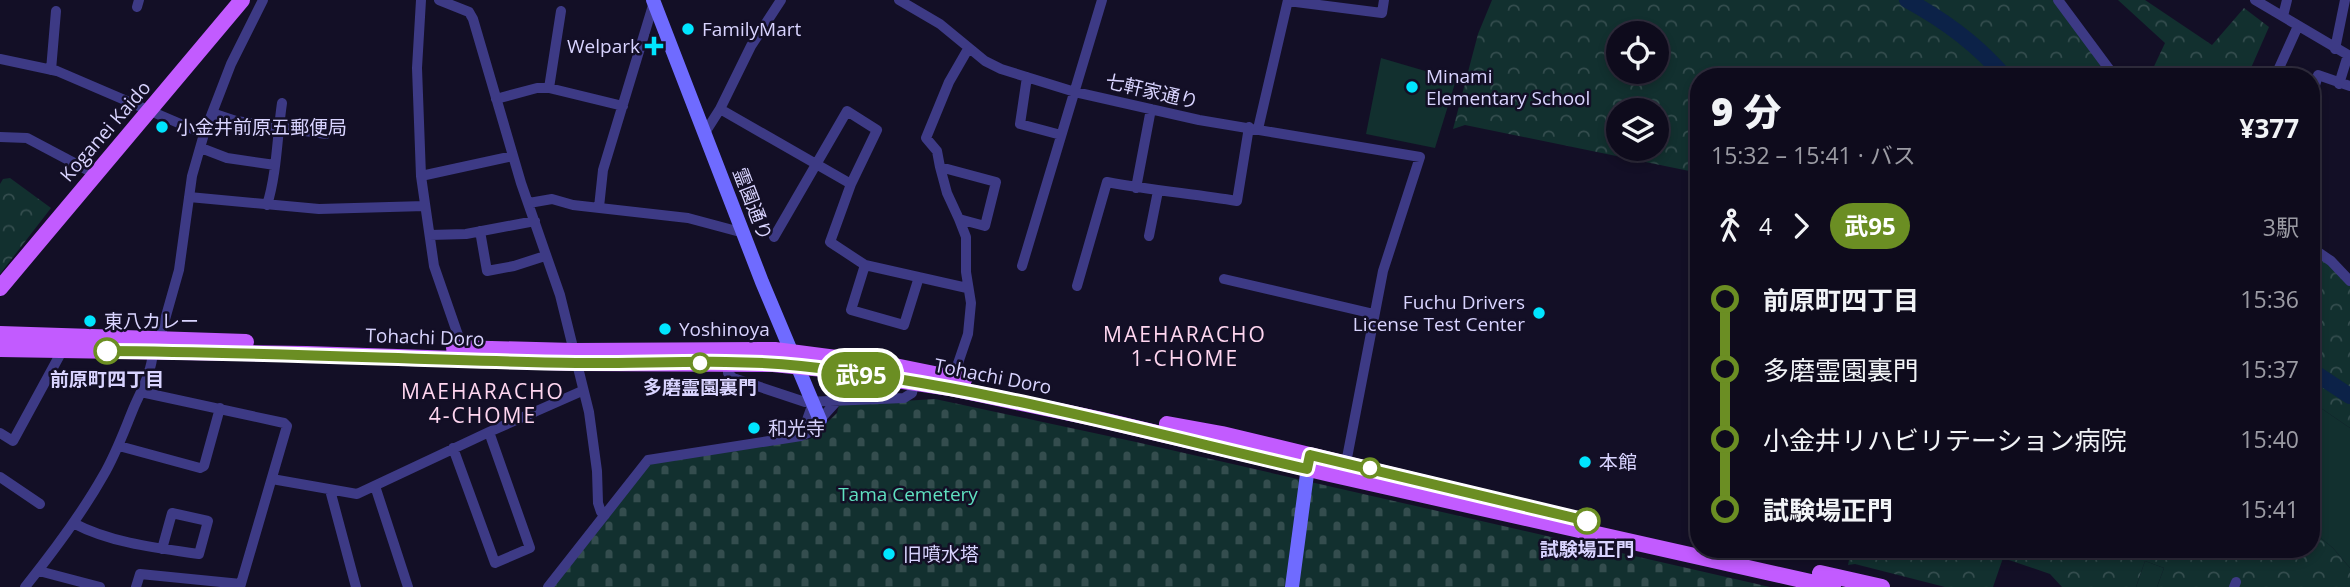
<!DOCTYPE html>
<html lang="ja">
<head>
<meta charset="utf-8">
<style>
  :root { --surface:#0e0b1c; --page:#171425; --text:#f1f3f6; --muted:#9b9ba3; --line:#2e2b3b }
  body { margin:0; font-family:"Open Sans","Noto Sans JP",sans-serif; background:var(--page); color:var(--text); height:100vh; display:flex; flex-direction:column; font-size:26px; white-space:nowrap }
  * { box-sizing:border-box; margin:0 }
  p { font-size:23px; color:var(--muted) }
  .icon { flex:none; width:38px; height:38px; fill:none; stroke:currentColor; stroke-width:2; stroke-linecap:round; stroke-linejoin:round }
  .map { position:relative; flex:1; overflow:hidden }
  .details { position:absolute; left:1690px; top:68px; width:630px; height:490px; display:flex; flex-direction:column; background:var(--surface); border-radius:28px; box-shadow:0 4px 10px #0003,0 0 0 2px var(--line) }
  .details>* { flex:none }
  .badge { padding:0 14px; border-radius:23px; font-size:24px; line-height:46px }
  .tools { position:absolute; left:1606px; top:21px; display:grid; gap:14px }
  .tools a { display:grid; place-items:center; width:63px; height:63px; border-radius:50%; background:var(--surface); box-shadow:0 4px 10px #0003,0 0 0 2px var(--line); font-size:35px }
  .map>.badge { position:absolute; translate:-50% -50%; box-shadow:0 0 0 4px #fff }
  .legs { display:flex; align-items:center; gap:10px; height:77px; padding:0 21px; font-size:23px }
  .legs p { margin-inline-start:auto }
  .summary { display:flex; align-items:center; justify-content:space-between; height:119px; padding:0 21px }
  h1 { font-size:38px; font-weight:800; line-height:52px }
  ul { padding:0 21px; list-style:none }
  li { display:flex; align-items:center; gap:24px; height:70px; font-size:26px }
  li i { display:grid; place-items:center; width:10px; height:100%; margin:0 9px; background:currentColor }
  li i::after { content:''; width:18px; height:18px; margin:-9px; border:5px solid; border-radius:50%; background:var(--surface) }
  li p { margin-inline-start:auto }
  li:first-child i { background:linear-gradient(#0000 50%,currentColor 0) }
  li:last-child i { background:linear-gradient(currentColor 50%,#0000 0) }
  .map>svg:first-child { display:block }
  .forest { fill:url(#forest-crowns); fill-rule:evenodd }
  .cemetery { fill:url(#cemetery-stones) }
  .pitch { fill:#12302f }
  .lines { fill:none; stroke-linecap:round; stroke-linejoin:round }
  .river { stroke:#0c2248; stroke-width:16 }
  .street { stroke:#3d3a85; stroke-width:10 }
  .secondary { stroke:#6f6bff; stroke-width:14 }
  .primary { stroke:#c25bff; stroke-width:16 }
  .line-1-casing { stroke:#fff; stroke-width:16 }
  .line-1 { stroke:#6b8e23; stroke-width:10 }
  .poi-dot { fill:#00e5ff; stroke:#130f26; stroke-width:2.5 }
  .stop-1-dot { fill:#fff; stroke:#6b8e23; stroke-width:3.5 }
  .labels { text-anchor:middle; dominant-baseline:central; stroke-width:5; stroke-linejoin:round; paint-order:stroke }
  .poi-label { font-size:19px; fill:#d9d4ff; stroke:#130f26; text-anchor:start }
  .street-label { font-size:19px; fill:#d9d4ff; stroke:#130f26 }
  .stop-label { font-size:19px; font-weight:bold; fill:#d9d4ff; stroke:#130f26 }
  .park-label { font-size:19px; fill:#5fe0c0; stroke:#130f26 }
  .neighbourhood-label { font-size:21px; letter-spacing:2px; fill:#ffd6f0; stroke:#130f26 }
</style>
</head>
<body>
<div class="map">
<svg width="2350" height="587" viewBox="0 0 2350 587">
  <defs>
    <pattern id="forest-crowns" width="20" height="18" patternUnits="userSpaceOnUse" patternTransform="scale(1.75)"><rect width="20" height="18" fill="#12302f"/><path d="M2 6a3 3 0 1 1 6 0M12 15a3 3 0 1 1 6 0" fill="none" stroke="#344d4e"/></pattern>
    <pattern id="cemetery-stones" width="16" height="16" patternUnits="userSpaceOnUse" patternTransform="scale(1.75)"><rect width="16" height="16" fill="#12302f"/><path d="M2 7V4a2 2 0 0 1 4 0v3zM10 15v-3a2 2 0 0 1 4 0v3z" fill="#344d4e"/></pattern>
  </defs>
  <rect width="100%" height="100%" fill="#130f26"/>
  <path class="forest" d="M1492 0H2054L2093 53 2107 77H1699V173L1465 125 1453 129 1478 34ZM1619 33H1657V72H1619ZM1619 110H1657V149H1619Z
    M2118 0H2145L2212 45 2244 8 2269 27 2247 77H2149L2165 43Z
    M10 178 51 208 0 274V184L3 179Z
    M2312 253 2333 267 2350 284V428L2312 402Z
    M2312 531 2333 548 2350 568V587H2157L2164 568 2145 561 2136 587H2062L2050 574 2003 558 1993 587H1945L1855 564 1848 565 1851 550H2312Z"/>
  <path class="cemetery" d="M935 399 1136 442 1770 587H553L648 465 653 462 810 439 837 413 839 405Z"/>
  <path class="pitch" d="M1381 58 1456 80 1435 148 1366 134Z
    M2312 402 2350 428V568L2333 548 2312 531Z
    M2145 561 2164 568 2157 587H2136Z"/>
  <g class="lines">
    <path class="river" d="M1907 0C1944 20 1978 45 2005 77
      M2312 371 2350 396"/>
    <path class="street" d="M421 0 417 68 421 176 434 266 459 338 460 348
      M439 0 469 12 473 19 521 183 560 295 589 412 597 471 598 503 601 512 605 515
      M899 0 940 24 985 61 1001 69 1075 92 1199 120 1420 157 1383 271 1346 463
      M2058 0 2115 77
      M2255 0 2348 55 2339 84
      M1288 1 1382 13 1384 0
      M137 7 139 0
      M2283 16 2287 0
      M2335 49 2345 0
      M0 59 57 71 204 134
      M51 70 56 11
      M1027 77 1020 124 1061 135
      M2275 77 2298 26
      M549 88 561 11
      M2312 96 2318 75 2350 86
      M496 99 537 88H549L623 106
      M720 109 851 184 830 242 865 265 967 288
      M212 113 236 121 326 134
      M1258 129 1288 0
      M706 131 720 109 751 46 781 0
      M0 137 27 138 95 174
      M201 148 227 158 275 165
      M940 167 947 193 959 219 985 226 996 182 940 167 937 151 926 138 949 82 968 49
      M421 176 513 156
      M1136 188 1151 109
      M189 197 319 209 425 206
      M529 203 552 199 573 205 688 218 744 233
      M267 205C277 173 277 137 282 103
      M599 207 603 170 654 2
      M480 231 487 271 514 266 545 256
      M430 235 466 234 535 221
      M1149 236 1158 191
      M774 237 847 111 877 130 851 184
      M2312 248 2331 261 2350 281
      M865 265 851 310 904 325 919 277
      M1022 266 1102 0
      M1224 279 1374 314
      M1077 286 1107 182C1150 190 1194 194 1237 201L1249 127
      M162 340V330L179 270 192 176 204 134 231 64 263 0
      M728 363V373L733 378 805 402 904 398 912 393 914 383
      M953 378 968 334 971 303 966 272V237L959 219
      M141 392 284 423 287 426 240 587
      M0 433 13 441 62 351
      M802 434 813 403
      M119 446 200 468 204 466 220 408
      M453 448 495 563 530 548 489 432
      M0 477 40 504
      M272 479 357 494 489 432 582 391
      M375 486 408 587
      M330 490 356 587
      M73 523C111 543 156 548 199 554L208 521 172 513 162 549
      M39 571 100 587
      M25 587C53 552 81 515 103 476 116 454 124 431 134 407 142 389 152 371 153 351
      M136 587 140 574 241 584
      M548 587 648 460 801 436 808 433 836 402
      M2234 587 2236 582"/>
    <path class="secondary" d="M653 0 762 282 820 420
      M1292 587 1309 459"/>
    <path class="primary" d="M0 288 242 0
      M0 334 246 342
      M454 348 573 351 775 350 890 365 964 380
      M0 349 307 354 576 363 773 364 823 369 950 388 1098 419 1330 474 1833 587
      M1167 424 1222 434 1483 497
      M1820 573 1882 587"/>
  </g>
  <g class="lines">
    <defs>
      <path id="line-1" d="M107 351C263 352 419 360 576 363 650 364 726 358 801 366 972 384 1139 430 1307 469L1310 455 1587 521"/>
    </defs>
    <use href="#line-1" class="line-1-casing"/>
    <use href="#line-1" class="line-1"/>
  </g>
  <g class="poi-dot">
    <circle cx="688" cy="29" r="7"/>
    <path d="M650.5 35.5h7v7h7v7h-7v7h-7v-7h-7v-7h7z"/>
    <circle cx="1412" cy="87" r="7"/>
    <circle cx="162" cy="127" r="7"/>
    <circle cx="1539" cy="313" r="7"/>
    <circle cx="90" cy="321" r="7"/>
    <circle cx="665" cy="329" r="7"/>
    <circle cx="754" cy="428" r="7"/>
    <circle cx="1585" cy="462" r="7"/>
    <circle cx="889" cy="554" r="7"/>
  </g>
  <g class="stop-1-dot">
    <circle cx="107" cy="351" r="12"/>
    <circle cx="700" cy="363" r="9"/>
    <circle cx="1370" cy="468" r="9"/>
    <circle cx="1587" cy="521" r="12"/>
  </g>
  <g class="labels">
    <g class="poi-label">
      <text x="702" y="29">FamilyMart</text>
      <text x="640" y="46" text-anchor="end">Welpark</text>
      <text x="1426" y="76">Minami<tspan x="1426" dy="22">Elementary School</tspan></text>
      <text x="176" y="127">小金井前原五郵便局</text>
      <text x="1525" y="302" text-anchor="end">Fuchu Drivers<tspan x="1525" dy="22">License Test Center</tspan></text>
      <text x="104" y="321">東八カレー</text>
      <text x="679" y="329">Yoshinoya</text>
      <text x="768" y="428">和光寺</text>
      <text x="1599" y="462">本館</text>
      <text x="903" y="554">旧噴水塔</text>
    </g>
    <g class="street-label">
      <text transform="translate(1152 91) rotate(13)">七軒家通り</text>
      <text transform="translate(105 131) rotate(-49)">Koganei Kaido</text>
      <text transform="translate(753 204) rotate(69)">霊園通り</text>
      <text transform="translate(425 337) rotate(2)">Tohachi Doro</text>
      <text transform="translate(993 376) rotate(11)">Tohachi Doro</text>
    </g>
    <g class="stop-label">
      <text x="107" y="379">前原町四丁目</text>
      <text x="700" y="387">多磨霊園裏門</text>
      <text x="1587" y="549">試験場正門</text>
    </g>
    <g class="park-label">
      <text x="908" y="494">Tama Cemetery</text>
    </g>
    <g class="neighbourhood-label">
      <text x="1185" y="334">MAEHARACHO<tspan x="1185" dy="24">1-CHOME</tspan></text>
      <text x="483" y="391">MAEHARACHO<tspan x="483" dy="24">4-CHOME</tspan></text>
    </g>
  </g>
</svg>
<div class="tools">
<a><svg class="icon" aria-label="locate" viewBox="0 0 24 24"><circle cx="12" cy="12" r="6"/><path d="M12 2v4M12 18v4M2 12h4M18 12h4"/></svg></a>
<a><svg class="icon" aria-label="layers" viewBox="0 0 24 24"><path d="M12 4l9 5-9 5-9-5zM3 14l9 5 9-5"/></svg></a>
</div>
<b class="badge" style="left:861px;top:375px;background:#6b8e23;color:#fff">武95</b>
<section class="details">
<div class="summary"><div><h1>9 分</h1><p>15:32 – 15:41 · バス</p></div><b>¥377</b></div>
<div class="legs"><svg class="icon" aria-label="walk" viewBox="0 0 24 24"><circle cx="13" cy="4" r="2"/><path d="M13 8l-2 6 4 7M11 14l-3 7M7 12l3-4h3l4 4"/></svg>4<svg class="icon" aria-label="forward" viewBox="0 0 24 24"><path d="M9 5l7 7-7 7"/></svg><b class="badge" style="background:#6b8e23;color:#fff">武95</b><p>3駅</p></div>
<ul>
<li><i style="color:#6b8e23"></i><b>前原町四丁目</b><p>15:36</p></li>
<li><i style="color:#6b8e23"></i><span>多磨霊園裏門</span><p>15:37</p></li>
<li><i style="color:#6b8e23"></i><span>小金井リハビリテーション病院</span><p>15:40</p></li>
<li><i style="color:#6b8e23"></i><b>試験場正門</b><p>15:41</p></li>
</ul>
</section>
</div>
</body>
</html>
